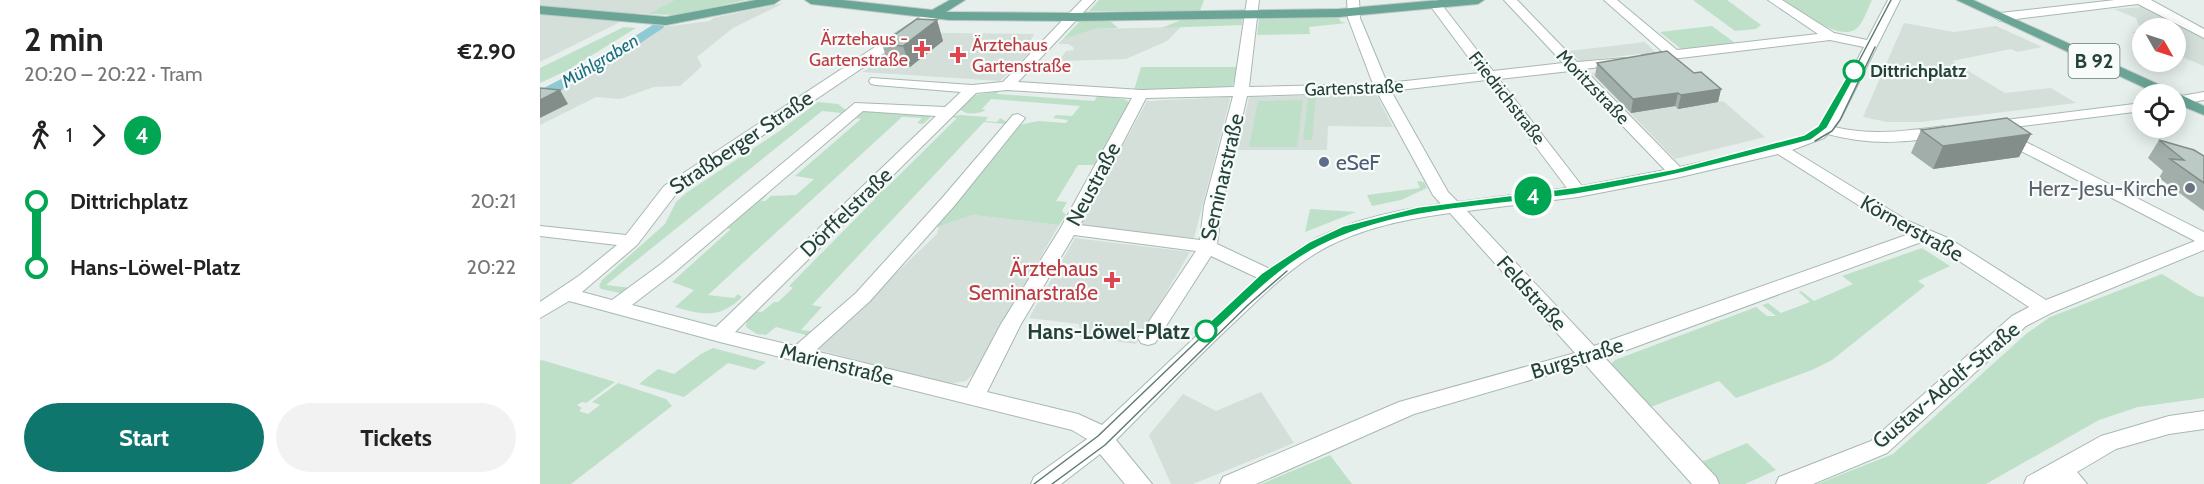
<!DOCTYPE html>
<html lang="en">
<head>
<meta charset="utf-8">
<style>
  :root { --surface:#fff; --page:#f2f2f2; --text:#222; --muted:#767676; --accent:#0f766e }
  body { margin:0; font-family:Cabin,sans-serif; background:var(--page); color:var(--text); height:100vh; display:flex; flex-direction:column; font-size:22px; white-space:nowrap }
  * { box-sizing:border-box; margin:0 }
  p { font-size:20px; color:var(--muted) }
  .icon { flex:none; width:33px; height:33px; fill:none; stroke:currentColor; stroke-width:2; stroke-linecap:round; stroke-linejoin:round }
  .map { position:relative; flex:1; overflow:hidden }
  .side { display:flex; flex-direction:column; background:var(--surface); width:540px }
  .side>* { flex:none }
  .badge { padding:0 12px; border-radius:20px; font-size:21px; line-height:39px }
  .needle { width:39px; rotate:129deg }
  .buttons { position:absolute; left:1592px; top:18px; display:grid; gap:12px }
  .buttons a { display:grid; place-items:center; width:54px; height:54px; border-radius:50%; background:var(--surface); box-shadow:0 3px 15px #0003; font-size:30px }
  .map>.badge { position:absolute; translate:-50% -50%; box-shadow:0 0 0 3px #fff }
  .legs { display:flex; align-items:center; gap:9px; height:66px; padding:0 24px; font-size:20px }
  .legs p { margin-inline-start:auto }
  .head { display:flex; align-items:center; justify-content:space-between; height:102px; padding:0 24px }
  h1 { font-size:33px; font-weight:700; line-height:45px }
  .button { display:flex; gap:12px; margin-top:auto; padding:12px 24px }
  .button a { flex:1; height:69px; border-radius:36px; background:var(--accent); color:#fff; font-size:24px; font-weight:700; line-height:69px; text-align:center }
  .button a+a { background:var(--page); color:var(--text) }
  ul { padding:0 24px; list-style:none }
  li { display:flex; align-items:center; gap:21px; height:66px; font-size:22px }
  li i { display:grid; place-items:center; width:9px; height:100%; margin:0 8px; background:currentColor }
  li i::after { content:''; width:15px; height:15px; margin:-8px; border:4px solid; border-radius:50%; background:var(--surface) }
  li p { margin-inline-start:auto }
  li:first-child i { background:linear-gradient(#0000 50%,currentColor 0) }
  li:last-child i { background:linear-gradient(currentColor 50%,#0000 0) }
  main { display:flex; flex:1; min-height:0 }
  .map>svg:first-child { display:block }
  .built { fill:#d4dfda }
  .green { fill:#bfe0c8 }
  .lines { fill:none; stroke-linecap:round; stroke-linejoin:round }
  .canal { fill:#8ec9d4; fill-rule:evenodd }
  .minor-casing { stroke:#a8b8b2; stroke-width:2 }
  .major-casing { stroke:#c2cac8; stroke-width:2 }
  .minor { fill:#fff; fill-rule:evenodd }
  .major { fill:#6aa596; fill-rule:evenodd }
  .tram { stroke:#5f7d75; stroke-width:1.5 }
  .wall { fill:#a1aea9 }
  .shaded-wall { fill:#838d89 }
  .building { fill:#bbcac4; stroke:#838d89; stroke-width:1.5 }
  .line-1 { fill:#00a651; stroke:#fff; stroke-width:1.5 }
  .health-dot { fill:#e0444e; stroke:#f7fbf9; stroke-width:2 }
  .stop-1-dot { fill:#fff; stroke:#00a651; stroke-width:3 }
  .service-dot { fill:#5c6f8a; stroke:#f7fbf9; stroke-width:2 }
  .worship-dot { fill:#6b7280; stroke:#f7fbf9; stroke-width:2 }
  .labels { text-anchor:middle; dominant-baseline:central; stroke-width:4.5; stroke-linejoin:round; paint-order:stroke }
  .far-health-label { font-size:18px; fill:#be3a42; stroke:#f7fbf9; text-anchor:end }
  .far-water-label { font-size:18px; font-style:italic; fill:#1c6f80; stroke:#f7fbf9 }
  .far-stop-label { font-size:18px; font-weight:bold; fill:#24423a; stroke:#f7fbf9; text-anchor:start }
  .far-street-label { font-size:18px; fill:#24423a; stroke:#f7fbf9 }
  .shield { fill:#f7fbf9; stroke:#637a73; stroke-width:1.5 }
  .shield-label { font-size:20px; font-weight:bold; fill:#24423a }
  .street-label { font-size:21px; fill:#24423a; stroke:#f7fbf9 }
  .service-label { font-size:21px; fill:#4e5e75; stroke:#f7fbf9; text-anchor:start }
  .worship-label { font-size:21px; fill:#5b616d; stroke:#f7fbf9; text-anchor:end }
  .health-label { font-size:21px; fill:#be3a42; stroke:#f7fbf9; text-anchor:end }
  .stop-label { font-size:21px; font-weight:bold; fill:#24423a; stroke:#f7fbf9; text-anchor:end }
</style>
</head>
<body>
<main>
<section class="side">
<div class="head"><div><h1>2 min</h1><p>20:20 – 20:22 · Tram</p></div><b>€2.90</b></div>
<div class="legs"><svg class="icon" aria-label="walk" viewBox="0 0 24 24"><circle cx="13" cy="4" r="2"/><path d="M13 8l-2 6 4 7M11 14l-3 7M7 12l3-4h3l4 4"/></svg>1<svg class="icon" aria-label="forward" viewBox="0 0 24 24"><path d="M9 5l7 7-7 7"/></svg><b class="badge" style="background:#00a651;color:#fff">4</b></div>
<ul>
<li><i style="color:#00a651"></i><b>Dittrichplatz</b><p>20:21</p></li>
<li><i style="color:#00a651"></i><b>Hans-Löwel-Platz</b><p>20:22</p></li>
</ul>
<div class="button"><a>Start</a><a>Tickets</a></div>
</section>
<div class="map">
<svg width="1664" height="484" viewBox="0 0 1664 484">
  <rect width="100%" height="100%" fill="#e6efeb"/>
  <path class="built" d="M0 0H134L108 14 98 13 0 62Z
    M244 3 193 28 157 57 162 66 140 86 114 87 80 99 56 97 0 125V99L63 67 123 27 170 21 173 18Z
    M1602 7 1664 39V66L1635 54V28H1602V38L1592 32 1601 31 1596 18 1574 9Z
    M1364 23 1414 32 1456 26 1502 47 1477 52 1471 49 1412 61 1465 93 1511 88 1536 103 1381 122H1347L1323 117Z
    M641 27 627 41 586 59 519 61 526 51 534 50 533 47 528 44H518L523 39 541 32 554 29Z
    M402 33 494 34 489 44 497 45 460 81 322 72 380 38Z
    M1105 42 1115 52 1040 61 1029 51Z
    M1124 64 1178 102 1183 101 1225 137 1135 159 1051 73Z
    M836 94 853 127 788 126 787 150H698L709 97Z
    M688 97 690 99 654 238 539 227 607 101Z
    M432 215 519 225 434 373 426 381 408 384 268 347 329 299 397 234 399 227Z
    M535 238 650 252 596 344 540 337 539 324 489 318Z
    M721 392 754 443 653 484H631L609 435 643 394 676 411Z"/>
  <path class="green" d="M134 0H206L137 15 108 14Z
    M559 0H664L660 11H549Z
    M1153 0H1187L1221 25 1216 29 1195 31Z
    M1244 0H1332C1328 8 1323 24 1316 29 1298 42 1259 10 1244 0Z
    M803 17 799 18 801 22 807 23 769 27 770 34 717 35 719 18Z
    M700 18 702 19V25L621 28 644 19Z
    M541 20H569L578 28 554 29 523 39Z
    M1172 26 1195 43 1141 49 1120 32Z
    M84 27 96 28 28 70 0 83V68Z
    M601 67H698L692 87 594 90Z
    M459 91 457 94 554 101 558 96 584 99 589 102 556 165H538L516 201 527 202 522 211 526 215 519 225 432 215 399 227 392 226 479 125 498 121 526 123 528 120 513 118 516 115 532 116 540 106 451 99 442 109 446 110C438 114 425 116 419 108L436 95Z
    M768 97H776L772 140H763Z
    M763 100 757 147H709L718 101Z
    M278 102 298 104 307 111 299 118H296L301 113 282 111 66 285 92 288 85 294 61 289 59 286 62 280 125 224 136 202 146 193 238 132Z
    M325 110 393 115 383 124 377 123 382 118 362 117 168 295 194 298 198 294 202 297C180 319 162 315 135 307L154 290 132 282 191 229 179 227 219 194 227 195 221 201H225L231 196 256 195 274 179 255 176 321 119 316 118Z
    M420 115 448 117 445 121 457 122 460 118 467 122 466 124 444 122 272 305 282 307 261 330 279 332 269 336 236 327 226 335 217 334 206 327 207 316 212 311 222 312 234 302H238L253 288 249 286 335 199 331 196 337 190H344L417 118 409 117Z
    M877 181 884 182 887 188 861 200 832 206 827 195 880 188Z
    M770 209 816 212 765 232Z
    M1382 248 1410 266 1378 281 1385 286 1292 360 1272 370 1196 398 1179 381 1108 408 1072 369V363L1075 360 1216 307 1227 316H1236L1222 305 1228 303 1241 313 1270 302 1259 292 1261 291 1274 301 1313 284 1302 276Z
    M1622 274 1658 296 1664 297V398L1598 407 1559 420 1446 484H1277L1353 454 1486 334 1510 317Z
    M173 348 226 362 215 370 188 363 144 397 99 384 118 369 134 374 161 354Z
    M2 360 75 382 46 403 42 402 37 405 42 408 39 411 48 414 60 405 52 402 78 383 126 399 132 406 31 484H0V361Z
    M1207 443 1236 470 1205 484H1178L1159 463Z
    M790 455 812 484H721Z"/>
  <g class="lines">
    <path class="canal" d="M119 21 125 25 123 28 62 69 0 100V90L52 63Z"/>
    <defs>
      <path id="minor" d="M542 0H555L478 82 601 90 694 87 707 0H719L709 87 833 84 808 18 807 0H819L820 18 847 83 940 73 889 4 895 0 899 1 953 71 1023 63 964 0H977L1037 62 1085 58 1087 61 1085 64 1044 69 1140 167 1235 145 1274 132 1288 116 1324 47 1290 40 1107 62 1100 58 1102 55 1123 52 1064 0H1077L1137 50 1278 34 1228 0H1242L1294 33 1327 40 1348 0H1360L1301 118 1294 127C1331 136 1367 131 1404 126L1412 131 1409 134C1370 144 1327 145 1288 134L1284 138 1252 150 1368 221 1410 239 1506 300 1655 241 1458 139 1455 136 1458 133H1468L1664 232V250L1511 313 1486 326 1347 453 1273 484H1236L1239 477 1331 441 1472 316 1489 307 1398 247 1384 241 1065 358 1176 477 1179 484H1152L1045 364 874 414 716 484H680L683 477 859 402 1035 353 910 213C866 219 822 228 783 249 753 266 727 291 702 315 659 355 618 398 576 440L612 484H585L560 454 521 484H491L494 477 547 439 532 430 180 342 29 301 0 318V302L40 275 77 245 0 236V226L86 235 124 186 388 12H396V18L136 194 97 245 42 292 72 300 121 264 315 103 405 107 421 92 336 85 331 84 329 81 331 78 432 85 463 82ZM1030 71 1125 170 1042 186 959 79ZM946 80 1027 188 918 202 908 192 851 91ZM467 90 592 98 520 229 461 324 427 388 275 351 330 301 415 205 485 118 478 114 473 115 403 197 316 293 255 346 195 332 436 93ZM837 92 893 195 901 204C857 210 807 220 768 243 755 251 742 260 730 269L677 244 682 206 707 96ZM693 96 664 206 660 240 540 225 606 98ZM323 111 396 116 176 327 92 305 135 272ZM1238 154 1356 229 1369 234 1054 346 927 211 1038 197 1136 178ZM534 235 656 251 598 338 601 343 608 345 615 343 671 256 718 278 562 425 538 414 447 392 481 324Z
        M1575 0H1611L1664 29V38L1598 4 1460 21 1454 17 1460 13Z
        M1664 92V100L1635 105V97Z
        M1602 103V111L1449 130 1442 126 1449 122Z
        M1664 411V429L1629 434 1576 449 1537 472 1547 484H1484L1487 477 1561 436 1629 416Z"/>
      <path id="major" d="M216 0H240L234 4 126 25 0 14V6L126 17Z
        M265 0H302L392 10 410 0H425L406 12 533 13 799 9 900 0H944L938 4 799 17 533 21 409 20 271 4Z
        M1417 0H1433L1633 91 1664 106V115L1635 103V94H1618Z"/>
    </defs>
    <use href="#minor" class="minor-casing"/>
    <use href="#major" class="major-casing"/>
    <use href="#minor" class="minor"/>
    <use href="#major" class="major"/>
    <path class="tram" d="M1275 141 1292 131 1300 120 1335 47
      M494 484 558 436 726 275 773 244 807 229 878 211 1037 190 1135 172 1237 147 1276 133 1290 116 1351 0
      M512 484 565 445 708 305 747 271"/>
  </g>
  <path class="wall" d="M397 20 403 41 370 67 349 66 342 44Z
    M1057 63 1181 89 1178 102 1138 109 1135 106 1091 113 1055 76Z
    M1381 130 1491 134 1479 157 1393 169 1371 153Z
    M1619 140 1664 156V211L1619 178 1623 171 1608 158Z"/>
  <path class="shaded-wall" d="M397 20 403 41 370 67 363 46Z
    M1181 89 1178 102 1138 109 1141 95Z
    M20 90 28 104 0 118V100Z
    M1138 93 1135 106 1091 113 1093 99Z
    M1491 134 1479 157 1393 169 1403 146Z"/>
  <path class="building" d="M377 19 397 20 363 46 342 44Z
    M1127 51 1154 73 1161 72 1181 89 1141 95 1138 93 1093 99 1057 63Z
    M0 88 20 90 0 100Z
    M1467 118 1491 134 1403 146 1381 130Z
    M1619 140 1654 150 1664 156V183L1630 159 1644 160Z"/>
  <path class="line-1" d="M1311 69 1318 71 1287 128 1271 140C1194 160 1116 181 1037 194 951 207 859 206 780 246 738 267 705 303 671 334H661L660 331 722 273 769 242 803 226 878 207 1037 187 1135 169 1264 135 1278 126Z"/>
  <g class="health-dot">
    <path d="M379 40h6v6h6v6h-6v6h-6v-6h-6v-6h6z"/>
    <path d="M415 46h6v6h6v6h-6v6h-6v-6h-6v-6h6z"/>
    <path d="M569 271h6v6h6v6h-6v6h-6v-6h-6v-6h6z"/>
  </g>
  <g class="stop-1-dot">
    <circle cx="1314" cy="71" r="10"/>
    <circle cx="666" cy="331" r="10"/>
  </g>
  <circle class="service-dot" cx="784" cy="162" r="6"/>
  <circle class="worship-dot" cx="1650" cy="188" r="6"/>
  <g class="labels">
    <g class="far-health-label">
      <text x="368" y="39">Ärztehaus -<tspan x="368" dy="21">Gartenstraße</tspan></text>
      <text x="432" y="45" text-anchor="start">Ärztehaus<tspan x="432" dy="21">Gartenstraße</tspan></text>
    </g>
    <g class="far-water-label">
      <text transform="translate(60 61) rotate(-31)">Mühlgraben</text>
    </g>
    <g class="far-stop-label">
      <text x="1330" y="71">Dittrichplatz</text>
    </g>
    <g class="far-street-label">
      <text transform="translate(1053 87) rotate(46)">Moritzstraße</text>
      <text transform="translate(814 88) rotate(-2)">Gartenstraße</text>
      <text transform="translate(967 98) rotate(52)">Friedrichstraße</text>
    </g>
    <rect class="shield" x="1528.5" y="44" width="51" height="34" rx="4.5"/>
    <g class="shield-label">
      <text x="1554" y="61">B 92</text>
    </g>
    <g class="street-label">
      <text transform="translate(201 142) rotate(-34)">Straßberger Straße</text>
      <text transform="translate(682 177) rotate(-77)">Seminarstraße</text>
      <text transform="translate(553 184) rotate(-62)">Neustraße</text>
      <text transform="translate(306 212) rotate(-44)">Dörffelstraße</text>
      <text transform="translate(1372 228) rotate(29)">Körnerstraße</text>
      <text transform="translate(992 293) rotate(48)">Feldstraße</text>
      <text transform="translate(1037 358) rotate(-17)">Burgstraße</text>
      <text transform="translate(297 364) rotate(14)">Marienstraße</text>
      <text transform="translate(1406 385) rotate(-40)">Gustav-Adolf-Straße</text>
    </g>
    <g class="service-label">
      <text x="796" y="162">eSeF</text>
    </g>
    <g class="worship-label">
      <text x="1638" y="188">Herz-Jesu-Kirche</text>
    </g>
    <g class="health-label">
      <text x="558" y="268">Ärztehaus<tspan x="558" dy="24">Seminarstraße</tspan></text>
    </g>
    <g class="stop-label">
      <text x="650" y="331">Hans-Löwel-Platz</text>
    </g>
  </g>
</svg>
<div class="buttons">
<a><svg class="needle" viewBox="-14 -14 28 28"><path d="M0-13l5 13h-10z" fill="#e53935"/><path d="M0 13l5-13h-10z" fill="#767676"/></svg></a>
<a><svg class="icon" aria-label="locate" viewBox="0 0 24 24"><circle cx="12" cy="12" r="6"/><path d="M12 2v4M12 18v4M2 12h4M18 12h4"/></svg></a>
</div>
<b class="badge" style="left:993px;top:196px;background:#00a651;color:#fff">4</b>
</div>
</main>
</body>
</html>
